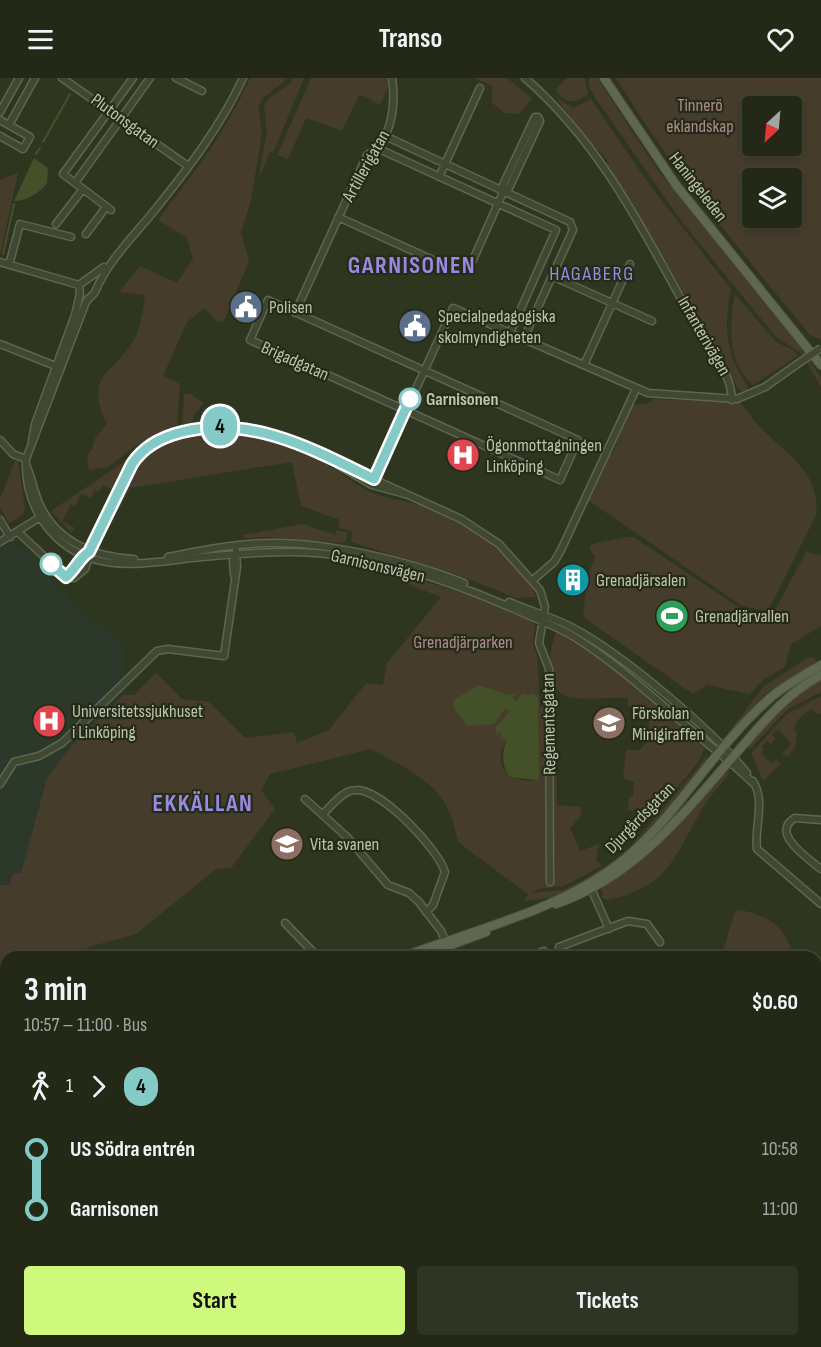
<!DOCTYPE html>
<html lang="en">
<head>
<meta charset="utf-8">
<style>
  :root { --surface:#232817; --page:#2f3424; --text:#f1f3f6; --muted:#a3a6a1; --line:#404436; --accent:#cef97d }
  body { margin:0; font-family:"Sofia Sans Condensed",sans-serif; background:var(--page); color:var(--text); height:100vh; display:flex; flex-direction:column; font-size:22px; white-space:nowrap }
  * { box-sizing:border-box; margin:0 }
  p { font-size:20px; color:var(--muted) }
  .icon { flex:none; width:33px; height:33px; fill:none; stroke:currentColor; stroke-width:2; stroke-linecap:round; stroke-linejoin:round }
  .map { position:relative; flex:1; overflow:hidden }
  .panel { position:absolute; left:0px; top:873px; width:822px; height:396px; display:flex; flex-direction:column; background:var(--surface); border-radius:18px 18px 0 0; box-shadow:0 3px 9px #0003,0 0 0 2px var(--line) }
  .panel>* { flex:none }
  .badge { padding:0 12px; border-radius:20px; font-size:21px; line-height:39px }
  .needle { width:39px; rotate:206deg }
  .controls { position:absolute; left:742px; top:18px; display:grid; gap:12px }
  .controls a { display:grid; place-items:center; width:60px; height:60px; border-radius:6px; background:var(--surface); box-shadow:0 3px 9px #0003,0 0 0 2px var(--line); font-size:30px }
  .map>.badge { position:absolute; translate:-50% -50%; box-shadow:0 0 0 3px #fff }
  .legs { display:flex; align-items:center; gap:9px; height:66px; padding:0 24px; font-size:20px }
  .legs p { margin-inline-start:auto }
  .headline { display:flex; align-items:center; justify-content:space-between; height:102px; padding:0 24px }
  h1 { font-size:33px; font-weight:700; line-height:45px }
  .button { display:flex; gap:12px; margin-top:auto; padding:12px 24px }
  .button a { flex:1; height:69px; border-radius:6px; background:var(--accent); color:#111; font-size:24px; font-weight:700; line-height:69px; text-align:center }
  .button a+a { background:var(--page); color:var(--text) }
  ul { padding:0 24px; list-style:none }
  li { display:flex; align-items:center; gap:21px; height:60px; font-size:22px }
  li i { display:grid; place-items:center; width:9px; height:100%; margin:0 8px; background:currentColor }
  li i::after { content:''; width:15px; height:15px; margin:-8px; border:4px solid; border-radius:50%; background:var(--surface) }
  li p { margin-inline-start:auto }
  li:first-child i { background:linear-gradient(#0000 50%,currentColor 0) }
  li:last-child i { background:linear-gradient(currentColor 50%,#0000 0) }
  header { display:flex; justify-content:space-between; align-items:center; height:78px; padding:0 24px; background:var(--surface); font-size:27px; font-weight:700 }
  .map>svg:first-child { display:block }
  .medical { fill:#2c382a }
  .green { fill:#463c2c; fill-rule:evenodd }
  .water { fill:#445028 }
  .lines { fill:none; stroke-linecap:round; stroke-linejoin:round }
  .stream { stroke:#445028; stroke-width:2 }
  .minor-casing { stroke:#5e6550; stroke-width:9 }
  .major-casing { stroke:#4c533f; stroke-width:10 }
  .minor { stroke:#404732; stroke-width:6 }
  .major { stroke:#606750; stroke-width:8 }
  .minor-bridge-casing { stroke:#5e6550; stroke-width:9; stroke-linecap:butt }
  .minor-bridge { stroke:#404732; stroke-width:6 }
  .line-1-casing { stroke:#fff; stroke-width:14 }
  .line-1 { stroke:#84cac6; stroke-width:9 }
  .stop-1-dot { fill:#fff; stroke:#84cac6; stroke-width:3 }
  .labels { text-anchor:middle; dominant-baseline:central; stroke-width:4.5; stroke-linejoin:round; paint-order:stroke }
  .park-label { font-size:18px; fill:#af8b8c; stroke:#252b18 }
  .street-label { font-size:18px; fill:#bcc4ac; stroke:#252b18 }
  .poi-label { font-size:18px; fill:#bcc4ac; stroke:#252b18; text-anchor:start }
  .stop-label { font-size:18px; font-weight:bold; fill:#bcc4ac; stroke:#252b18; text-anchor:start }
  .neighbourhood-label { font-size:20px; letter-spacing:1.5px; fill:#988ae1; stroke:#252b18 }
  .district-label { font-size:24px; font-weight:bold; letter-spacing:1.5px; fill:#988ae1; stroke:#252b18 }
</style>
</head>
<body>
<header><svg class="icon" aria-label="menu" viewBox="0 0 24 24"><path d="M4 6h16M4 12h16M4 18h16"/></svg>Transo<svg class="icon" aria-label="heart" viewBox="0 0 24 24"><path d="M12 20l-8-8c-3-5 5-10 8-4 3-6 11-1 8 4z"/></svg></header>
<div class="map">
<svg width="821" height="1269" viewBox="0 0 821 1269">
  <rect width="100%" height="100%" fill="#2f361f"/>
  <path class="medical" d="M0 452 8 464 25 471 87 539 114 558 125 574 124 617 71 668 21 796 13 795 9 807H0Z"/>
  <path class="green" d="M250 0H288L263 20 258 30 262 54 251 122 241 154 249 183 224 243 218 244 204 230 187 244 163 298 180 306 177 349 141 364 108 389 89 392 87 378 92 371 95 360 107 346C81 294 118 295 136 258 141 245 144 230 145 217L119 214 140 188 177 205 193 181 187 160 158 142C194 94 225 56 250 0Z
    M292 0H304L273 75 270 74 258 103 267 54 264 28 268 21 291 5Z
    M311 0H387L388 9 381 25 378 26 362 17 358 19 342 53 306 40 288 81 277 77Z
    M475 0H507L532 21 519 36 505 35 492 25V8Z
    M567 0H585L588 16C573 26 567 27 555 12Z
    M589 0H597L659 94 800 269 821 299V309L802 276 776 259 682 144 596 21 589 8Z
    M616 0H821V262L810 257C742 174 672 92 616 0ZM753 28H792V68H753ZM753 100H792V140H753Z
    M555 19 573 30 591 21 651 109 731 211C723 248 726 277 748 309L747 312 741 313 737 309C695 235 654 159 607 87V81L596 71Z
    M18 95 0 178V102Z
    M735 216 776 264 793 272 798 278 753 307C727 286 729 245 735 216Z
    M184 316H190L204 325 194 337 192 345 182 347Z
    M655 321 741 325C748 334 754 344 762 351 787 377 821 395 816 437L768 533 742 528 588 422 609 376 612 377 631 327 646 326Z
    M226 353C259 354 297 366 326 385 340 394 352 405 368 413 384 420 400 422 416 426 450 434 529 484 536 519L516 520 456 496 351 464 352 454 338 449 340 442 301 428 292 384 130 410 118 433 115 431C123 415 130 395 142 381 161 358 199 354 226 353Z
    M127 382 129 384 108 428H105L113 412 103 407 99 414 95 412 91 420 81 416 75 428 71 426 62 443 75 450 71 455 51 433Z
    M15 383H18L25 431 22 437 9 445 0 429V421Z
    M303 446 335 457 337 452 348 455 346 463 341 465 270 459 245 460 243 457Z
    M626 459H634L744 533 770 542 806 474 821 477V548L791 566 785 589 764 601 750 616 707 607 693 616 583 539 587 501 595 478 589 471 592 466Z
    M408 498 472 518 535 545 533 565 537 579 540 629 556 630 557 727 582 729 580 739 570 750 580 773 599 766 596 782 602 788 564 808 538 811 531 815 563 812 584 802 615 782 631 768 700 687 708 674 704 689C661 737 622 791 561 817 548 822 536 820 523 824L528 816 458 764C449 708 417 696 371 671L270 696 261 712 275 731 231 790 216 791 136 856 89 869 69 879H6V888L0 894V807H9L13 795H21L47 700 71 668 124 617H134L156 595 182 621 209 624 245 660 294 654 297 665 329 652 366 605 383 607 387 585 441 519 399 503ZM478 607 509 617 514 615 513 619 516 625 528 615 537 620V702C522 705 497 697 501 676 501 671 505 667 506 662L501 653 510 633 505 631 463 640 457 636 453 622Z
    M556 554C587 559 677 645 705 670L697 686 655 735 639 731 628 733 629 719H633L634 704 623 700 626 672H640L649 662V630L628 628V620C613 619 579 623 566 618 544 609 549 572 556 554Z
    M809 579H814L817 584 765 617 729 654 763 609Z
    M821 601V614L788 631 750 671 746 670 783 628Z
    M821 618V636L815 635 813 631C802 635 798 641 793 652L797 654 795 669 788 679 782 676 791 666 778 651 772 657 775 660 771 666 767 663 761 669 764 672 761 676 772 686 775 682 782 685 763 703 751 675 787 636Z
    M730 694C721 707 710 717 702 731 673 781 669 809 607 822L602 820V810L655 770 723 696Z
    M739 832C768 837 786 849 794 879H721L735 834Z"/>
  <path class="water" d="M34 80 48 90 47 105C40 115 26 123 14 123Z
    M478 607 509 617 515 615 513 619 516 624 522 616H534L538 620 539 700 537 702 510 699C500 684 503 677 506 662L501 658V654L496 655 495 650 510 633 505 631 494 646 468 648 454 631 453 622Z"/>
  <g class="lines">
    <path class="stream" d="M43 64 70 16
      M36 76 40 70
      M3 176 14 126"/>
    <defs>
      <path id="minor" d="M62 0 188 88
        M176 0 202 13
        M243 0C221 48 187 92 154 133 132 160 108 183 95 214 93 218 89 219 86 224L26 381C24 424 48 465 90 480 125 492 167 482 202 479 232 476 262 474 293 474 372 475 452 503 523 535 541 543 559 549 576 560 617 586 653 619 689 650 711 669 734 686 754 706
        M525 0C605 69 648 163 699 253 712 276 731 294 732 322
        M0 34 19 0
        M535 39H538L540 43 509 110 504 112 503 107Z
        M0 42 30 59 23 71 0 58
        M9 47 35 0
        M385 58 570 144 573 152 524 260
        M379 71 556 152 510 255
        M439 99 480 10
        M75 105 150 0
        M111 132 63 96 133 0
        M338 139 444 187
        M56 146 83 111
        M86 156 106 129
        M473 182 504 112
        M0 184 79 207
        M9 187 20 146 71 159
        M552 198 652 243
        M268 222 578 362 560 402 250 262Z
        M295 235 367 77C392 63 396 27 392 0
        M0 266 58 289
        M584 287 630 186
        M0 362 13 376 26 381
        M32 363 35 346 75 237 80 216 79 207 104 189
        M338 387 372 407 405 416
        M27 389C32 401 34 413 39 425 56 464 94 479 134 481
        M372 407 453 230 648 315 737 321 765 309 796 287
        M0 442 10 459
        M18 454 66 499 74 500 85 491 90 476
        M0 464 42 438
        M89 474 139 376 155 365 172 357 213 348 242 349 279 358 461 441 499 466 540 512 545 529 539 565 549 591 550 804
        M168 479C202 472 237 465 272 465 329 464 411 484 464 505
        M234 497 233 483 236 476
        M67 499 87 475
        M533 502 554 484 561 472 636 311
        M509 524C530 533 553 539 573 550 625 578 710 650 747 695
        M753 703C766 724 754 748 757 771L821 826
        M0 706 14 684 39 678 62 665 157 573 168 571 224 578 237 489 236 473
        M305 721 347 759 388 807 409 815 419 824 441 853 452 879
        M323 736C332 727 343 712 356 712 382 711 438 771 445 794L433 827 426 834
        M821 742 795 740C769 755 809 781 821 791
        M590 808 609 851
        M285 845 318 879
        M559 869 628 843 647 846 660 864
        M530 879 544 873
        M0 1112 6 1114
        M816 1116 821 1115
        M0 1147 6 1119
        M0 1181 6 1183
        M816 1240 821 1239
        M612 1263H613
        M650 1263 651 1269
        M687 1263 688 1269
        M737 1263V1266H766
        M556 1266V1263
        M168 1269 169 1263
        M346 1269 347 1263
        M452 1269 453 1263
        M581 1269 582 1263"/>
      <path id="major" d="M604 0 676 107 821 287
        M556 826C640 797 689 728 746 664 769 637 790 614 821 597
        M402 879C477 851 565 831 627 779 680 733 715 669 768 622 783 608 803 598 821 587
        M418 879 486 854
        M0 1072 6 1070
        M247 1269 248 1263"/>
    </defs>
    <use href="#minor" class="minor-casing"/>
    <use href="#major" class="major-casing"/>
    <use href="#minor" class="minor"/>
    <use href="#major" class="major"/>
    <defs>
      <path id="minor-bridge" d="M796 287 821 270"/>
    </defs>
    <use href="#minor-bridge" class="minor-bridge-casing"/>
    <use href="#minor-bridge" class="minor-bridge"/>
  </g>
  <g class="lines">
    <defs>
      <path id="line-1" d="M51 486 66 499C76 491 79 480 89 474L132 386C143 369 162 359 182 354 251 337 313 371 374 401L410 321"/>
    </defs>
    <use href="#line-1" class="line-1-casing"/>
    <use href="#line-1" class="line-1"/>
  </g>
  <defs>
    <symbol id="civic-disc" viewBox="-11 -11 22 22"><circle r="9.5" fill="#5c6f8a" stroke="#252b18"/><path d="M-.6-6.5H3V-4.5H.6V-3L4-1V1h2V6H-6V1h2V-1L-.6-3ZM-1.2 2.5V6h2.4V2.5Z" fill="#fff"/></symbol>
    <symbol id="hospital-disc" viewBox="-11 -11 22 22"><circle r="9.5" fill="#e0444e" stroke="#252b18"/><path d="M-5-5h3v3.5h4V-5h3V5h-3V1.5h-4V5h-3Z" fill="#fff"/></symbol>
    <symbol id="building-disc" viewBox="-11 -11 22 22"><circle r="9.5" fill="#0f9aa8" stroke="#252b18"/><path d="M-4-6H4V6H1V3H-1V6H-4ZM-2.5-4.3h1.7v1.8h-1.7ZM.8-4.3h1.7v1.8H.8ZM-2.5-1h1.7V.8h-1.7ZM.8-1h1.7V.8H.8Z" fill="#fff"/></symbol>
    <symbol id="stadium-disc" viewBox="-11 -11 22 22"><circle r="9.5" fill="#2e9e5b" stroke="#252b18"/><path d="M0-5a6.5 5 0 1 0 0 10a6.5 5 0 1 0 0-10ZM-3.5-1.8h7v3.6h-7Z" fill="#fff"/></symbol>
    <symbol id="school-disc" viewBox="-11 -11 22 22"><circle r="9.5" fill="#8d6e63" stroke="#252b18"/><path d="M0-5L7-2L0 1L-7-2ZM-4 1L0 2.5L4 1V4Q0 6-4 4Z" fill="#fff"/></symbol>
  </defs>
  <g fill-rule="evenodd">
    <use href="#civic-disc" x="227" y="210" width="38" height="38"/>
    <use href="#civic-disc" x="396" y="229" width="38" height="38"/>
    <use href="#hospital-disc" x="444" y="358" width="38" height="38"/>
    <use href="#building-disc" x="554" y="483" width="38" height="38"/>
    <use href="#stadium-disc" x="653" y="519" width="38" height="38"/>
    <use href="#hospital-disc" x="30" y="624" width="38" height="38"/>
    <use href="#school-disc" x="590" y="626" width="38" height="38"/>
    <use href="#school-disc" x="268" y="747" width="38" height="38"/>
  </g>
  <g class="stop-1-dot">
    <circle cx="410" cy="321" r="10"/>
    <circle cx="51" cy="486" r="10"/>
  </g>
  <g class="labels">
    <g class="park-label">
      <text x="700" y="27">Tinnerö<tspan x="700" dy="21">eklandskap</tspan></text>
      <text x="463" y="564">Grenadjärparken</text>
    </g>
    <g class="street-label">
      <text transform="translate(125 43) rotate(36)">Plutonsgatan</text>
      <text transform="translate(366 88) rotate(-61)">Artillerigatan</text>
      <text transform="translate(698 109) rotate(52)">Haningeleden</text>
      <text transform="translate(704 258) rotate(60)">Infanterivägen</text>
      <text transform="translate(295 283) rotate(24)">Brigadgatan</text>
      <text transform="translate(378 488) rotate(13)">Garnisonsvägen</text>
      <text transform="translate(549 646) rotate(-91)">Regementsgatan</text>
      <text transform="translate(640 740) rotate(-46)">Djurgårdsgatan</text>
    </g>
    <g class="poi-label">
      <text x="269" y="229">Polisen</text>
      <text x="438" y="238">Specialpedagogiska<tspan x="438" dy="21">skolmyndigheten</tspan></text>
      <text x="486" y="367">Ögonmottagningen<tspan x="486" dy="21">Linköping</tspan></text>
      <text x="596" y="502">Grenadjärsalen</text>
      <text x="695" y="538">Grenadjärvallen</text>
      <text x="72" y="633">Universitetssjukhuset<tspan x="72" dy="21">i Linköping</tspan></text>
      <text x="632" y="635">Förskolan<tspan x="632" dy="21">Minigiraffen</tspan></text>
      <text x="310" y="766">Vita svanen</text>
    </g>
    <g class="stop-label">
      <text x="426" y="321">Garnisonen</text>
    </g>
    <g class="neighbourhood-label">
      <text x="592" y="196">HAGABERG</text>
    </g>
    <g class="district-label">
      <text x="412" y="187">GARNISONEN</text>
      <text x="203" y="725">EKKÄLLAN</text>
    </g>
  </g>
</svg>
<div class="controls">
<a><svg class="needle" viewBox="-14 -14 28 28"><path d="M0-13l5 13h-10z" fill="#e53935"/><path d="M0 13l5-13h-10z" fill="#a3a6a1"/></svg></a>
<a><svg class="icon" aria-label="layers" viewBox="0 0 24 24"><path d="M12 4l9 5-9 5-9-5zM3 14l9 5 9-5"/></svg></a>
</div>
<b class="badge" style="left:220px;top:348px;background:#84cac6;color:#111">4</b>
<section class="panel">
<div class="headline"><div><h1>3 min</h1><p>10:57 – 11:00 · Bus</p></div><b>$0.60</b></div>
<div class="legs"><svg class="icon" aria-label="walk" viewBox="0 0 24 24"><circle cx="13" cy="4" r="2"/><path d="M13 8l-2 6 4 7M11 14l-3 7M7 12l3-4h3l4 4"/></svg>1<svg class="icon" aria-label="forward" viewBox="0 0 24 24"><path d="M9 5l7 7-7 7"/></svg><b class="badge" style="background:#84cac6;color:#111">4</b></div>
<ul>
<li><i style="color:#84cac6"></i><b>US Södra entrén</b><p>10:58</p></li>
<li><i style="color:#84cac6"></i><b>Garnisonen</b><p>11:00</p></li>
</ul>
<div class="button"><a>Start</a><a>Tickets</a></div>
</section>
</div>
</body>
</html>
